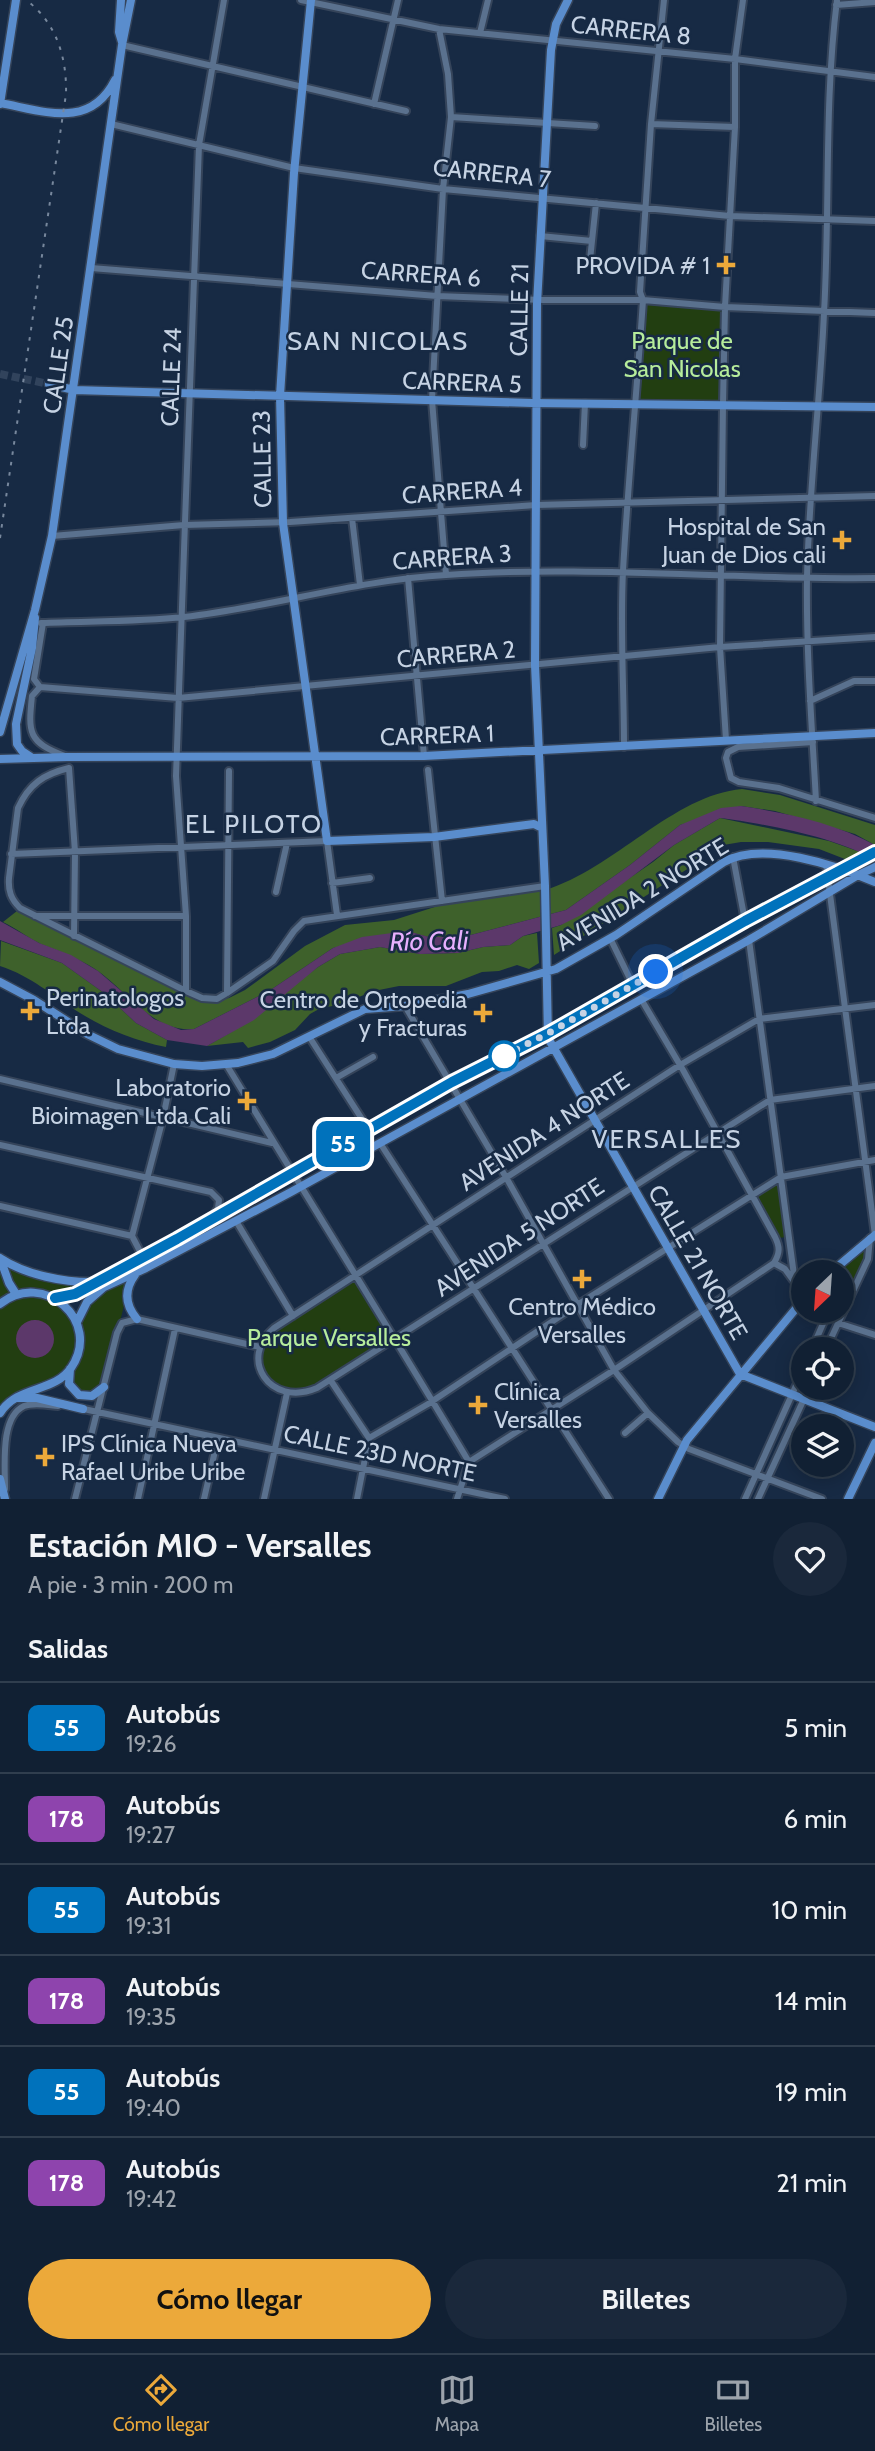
<!DOCTYPE html>
<html lang="es">
<head>
<meta charset="utf-8">
<style>
  :root { --surface:#112033; --page:#1a283b; --text:#f1f3f6; --muted:#9ca3ac; --line:#303e4e; --accent:#eca93a }
  body { margin:0; font-family:Cabin,sans-serif; background:var(--page); color:var(--text); height:100vh; display:flex; flex-direction:column; font-size:26px; white-space:nowrap }
  * { box-sizing:border-box; margin:0 }
  p { font-size:23px; color:var(--muted) }
  .icon { flex:none; width:38px; height:38px; fill:none; stroke:currentColor; stroke-width:2; stroke-linecap:round; stroke-linejoin:round }
  .map { position:relative; height:1499px; overflow:hidden }
  .details { display:flex; flex-direction:column; background:var(--surface); flex:1 }
  .details>* { flex:none }
  .badge { padding:0 14px; border-radius:10px; font-size:24px; line-height:46px }
  .needle { width:46px; rotate:205deg }
  .buttons { position:absolute; left:791px; top:1260px; display:grid; gap:14px }
  .buttons a { display:grid; place-items:center; width:63px; height:63px; border-radius:50%; background:var(--surface); box-shadow:0 4px 18px #0003,0 0 0 2px var(--line); font-size:35px }
  .you { position:absolute; width:35px; height:35px; margin:-18px; border:5px solid #fff; border-radius:50%; background:#1a73e8; box-shadow:0 0 0 10px #1a73e833 }
  .map>.badge { position:absolute; translate:-50% -50%; box-shadow:0 0 0 4px #fff }
  h2 { padding:0 28px; font-size:26px; line-height:63px }
  .round { display:grid; place-items:center; flex:none; width:74px; height:74px; border-radius:37px; background:var(--page) }
  .summary { display:flex; align-items:center; justify-content:space-between; height:119px; padding:0 28px }
  h1 { font-size:33px; font-weight:800; line-height:52px }
  .primary-button { display:flex; gap:14px; margin-top:auto; padding:14px 28px }
  .primary-button a { flex:1; height:80px; border-radius:42px; background:var(--accent); color:#111; font-size:28px; font-weight:800; line-height:80px; text-align:center }
  .primary-button a+a { background:var(--page); color:var(--text) }
  ul { padding:0; list-style:none }
  li { display:flex; align-items:center; gap:21px; height:91px; padding:0 28px; border-top:2px solid var(--line) }
  li div { flex:1 }
  li b { display:block; font-size:26px }
  li em { font-style:normal }
  li .badge { min-width:77px; font-weight:700; text-align:center }
  .tab-bar { display:flex; justify-content:space-around; align-items:center; height:98px; border-top:2px solid var(--line); background:var(--surface); font-size:19px; color:var(--muted) }
  .tab-bar a { display:grid; justify-items:center; gap:4px }
  .tab-bar .selected { color:var(--accent) }
  .map>svg:first-child { display:block }
  .green { fill:#223e11 }
  .forest { fill:#3e612b }
  .water { fill:#5c386a }
  .lines { fill:none; stroke-linecap:round; stroke-linejoin:round }
  .major-tunnel { stroke:#31435c; stroke-width:8; stroke-dasharray:8 4; stroke-linecap:butt }
  .minor-casing { stroke:#35445a; stroke-width:10 }
  .major-casing { stroke:#35445a; stroke-width:11 }
  .minor { stroke:#5a718e; stroke-width:6 }
  .major { stroke:#5a8dcd; stroke-width:8 }
  .rail { stroke:#78889d; stroke-width:2; stroke-dasharray:3.5 7; stroke-linecap:butt }
  .line-casing { stroke:#fff; stroke-width:16 }
  .line { stroke:#0072bc; stroke-width:10 }
  .walk { stroke:#c6d3e4; stroke-width:7; stroke-dasharray:0 12.6 }
  .poi-dot { fill:#eca93a; stroke:#172a44; stroke-width:2.5 }
  .stop-dot { fill:#fff; stroke:#0072bc; stroke-width:3.5 }
  .labels { text-anchor:middle; dominant-baseline:central; stroke-width:5; stroke-linejoin:round; paint-order:stroke }
  .street-label { font-size:24px; fill:#c6d3e4; stroke:#172a44 }
  .poi-label { font-size:24px; fill:#c6d3e4; stroke:#172a44; text-anchor:end }
  .park-label { font-size:24px; fill:#b6ec9b; stroke:#172a44 }
  .neighbourhood-label { font-size:26px; letter-spacing:2px; fill:#c6d3e4; stroke:#172a44 }
  .water-label { font-size:26px; font-style:italic; fill:#e7b0fe; stroke:#172a44 }
</style>
</head>
<body>
<div class="map">
<svg width="875" height="1499" viewBox="0 0 875 1499">
  <rect width="100%" height="100%" fill="#172a44"/>
  <path class="green" d="M643 300 725 307 723 404 637 405Z
    M781 1177 787 1234 786 1237 779 1238 751 1194Z
    M870 1238V1247L838 1323 825 1314V1319L805 1311H842V1272H831Z
    M0 1258 51 1277 99 1281 56 1298 77 1321 93 1296 137 1272 130 1281 104 1387 82 1396 68 1377 0 1408Z
    M355 1275 396 1339 305 1393 272 1386 259 1364 264 1338Z"/>
  <path class="forest" d="M742 789 780 795 875 825V845L855 834 775 811 741 806 680 825 630 865 566 910 463 937H428L407 931 333 948 269 991 194 1029C152 1033 126 989 95 969 76 957 61 952 41 944 28 938 16 928 3 922L17 911 185 994 205 1002 229 998 245 990 305 946 345 925 394 920 444 904 545 890C614 869 673 795 742 789Z
    M720 818 829 841 863 853 850 861 819 849 768 842H741L706 848 692 866 554 955 552 928 561 925 653 862 674 845Z
    M537 933 539 963 529 969 517 965 499 971 482 972 446 986H399L374 991 341 1004 319 1009 310 1014 295 1030 270 1042 248 1048 243 1042 207 1046 233 1031 318 967 340 954 380 947 420 954 458 953 483 947 510 945 523 936Z
    M1 941 62 963 104 993 136 1023 167 1040 166 1047C135 1041 106 1029 80 1013 53 996 31 976 0 966Z"/>
  <path class="water" d="M741 806C786 813 835 823 875 845V861C842 838 761 823 720 818L674 845 581 915 561 925 523 936 510 945 483 947 458 953 420 954 380 947 340 954 318 967 254 1020 207 1046 167 1040 136 1023 104 993 62 963 0 940V921L39 943 71 955 98 971 154 1019 181 1030 194 1029 269 991 333 948 362 937 407 931 429 937H463L566 910 630 865 680 825 721 808Z
    M16 1339a19 19 0 1 1 38 0a19 19 0 1 1-38 0Z"/>
  <g class="lines">
    <path class="major-tunnel" d="M0 374 49 384"/>
    <defs>
      <path id="minor" d="M301 0 439 29 735 59 875 77
        M836 5 875 2
        M439 29 448 74 451 117 443 189 432 400 446 575
        M480 33 488 0
        M122 45 406 111
        M374 104 398 0
        M451 117 595 126
        M111 124 294 168 443 189 730 216 875 221
        M651 124 735 127
        M540 236 592 241
        M590 260 596 203
        M91 268 437 296 543 300H643L725 307 875 313
        M583 445 585 403
        M352 518 360 585
        M52 536 184 525 290 522 536 505 875 496
        M408 578 424 756
        M41 623C88 621 137 622 184 617 272 607 357 580 446 575 589 565 732 580 875 578
        M43 623 34 679 40 687 178 698 720 647 875 637
        M40 687 32 696C28 733 28 742 65 756
        M810 701 854 681H875
        M726 740 720 647 723 404 725 307 735 127V59L743 0
        M813 742 738 747 728 752 726 758 731 778 739 782 779 788 875 818
        M624 747C624 689 620 630 623 571 628 481 637 391 643 300L640 292 651 124 664 0
        M428 770 442 901
        M816 801C812 727 806 652 807 578 809 489 820 401 824 313 830 209 824 104 837 0
        M11 854 327 841 337 915
        M733 857 745 921
        M826 864 875 1235
        M842 869 875 852
        M332 883 370 878
        M276 892 287 843
        M35 916H186
        M74 936 75 852 69 768C44 774 29 784 18 808L9 878C8 891 11 899 20 908L186 991 202 998 217 999 227 993 273 961 294 931 304 921 545 886
        M610 938 633 985
        M749 940 798 1305
        M186 991V916L176 776 185 522 199 145 224 0
        M227 993 229 771
        M875 1005 759 1019 680 1065 274 1328C238 1358 269 1408 317 1388L770 1100 875 1086
        M405 1006 507 1179 614 1370 648 1413 678 1442 689 1449 822 1499
        M310 1038 369 1130
        M226 1064C307 1197 389 1328 469 1462
        M336 1078 373 1057
        M0 1079 272 1143
        M380 1143 609 1499
        M0 1145 211 1192 219 1200 218 1208 211 1219
        M0 1206 132 1236
        M236 1221 293 1316
        M143 1257 132 1236 163 1118 174 1064
        M774 1263 785 1269 793 1280
        M838 1323 875 1335
        M812 1349 825 1319 824 1311
        M826 1349 868 1259 870 1238
        M331 1381 369 1438
        M79 1408 505 1499
        M625 1433 648 1413
        M5 1489C5 1465 0 1417 24 1406 34 1402 47 1405 58 1406
        M75 1499 117 1333 122 1323 137 1319 260 1347
        M138 1499 175 1329
        M204 1499 218 1438
        M264 1499 287 1393
        M357 1499 369 1438 428 1404 577 1305 781 1177 875 1160
        M457 1499 469 1462 614 1370 774 1263C780 1253 780 1247 775 1237L683 1070 641 999
        M745 1499 803 1370
        M758 1499 809 1388"/>
      <path id="major" d="M121 0 119 32 122 42
        M311 0 294 173 280 396 283 523 327 841 434 837 534 824 542 828
        M568 0 556 24 551 50 537 304 535 665 545 886 548 1038 740 1374 875 1427
        M0 103C44 111 90 130 115 80
        M0 104 16 0
        M49 384 74 390 532 403 875 407
        M0 732 35 610 52 536 122 45 131 0
        M31 757 22 751 17 744 16 724 32 648 35 618
        M0 759 67 757 424 756 875 733
        M0 982 34 1000 87 1034 118 1049 174 1064 202 1066 238 1063 273 1054 365 1009 405 1006 468 994 556 969 616 935 724 862C763 840 837 866 875 882
        M0 1258C26 1275 65 1283 96 1282
        M0 1258 9 1283 16 1294
        M831 1272 875 1235
        M135 1275C124 1290 125 1305 137 1319
        M55 1298 75 1294 177 1239 452 1082 547 1034 745 921 842 869
        M0 1304C43 1269 103 1321 71 1368 54 1393 18 1385 0 1413
        M77 1322 87 1302 104 1287 146 1268 291 1192 749 940 858 875 875 867
        M70 1369 69 1384 79 1395 92 1396 104 1387
        M17 1398H37L83 1409
        M0 1479 5 1499
        M658 1499 687 1440 803 1300
        M848 1499 875 1443"/>
    </defs>
    <use href="#minor" class="minor-casing"/>
    <use href="#major" class="major-casing"/>
    <use href="#minor" class="minor"/>
    <use href="#major" class="major"/>
    <path class="rail" d="M0 538 66 94C67 57 56 22 26 0"/>
  </g>
  <g class="lines">
    <defs>
      <path id="line" d="M55 1298 75 1294 177 1239 452 1082 547 1034 745 921 875 852"/>
    </defs>
    <use href="#line" class="line-casing"/>
    <use href="#line" class="line"/>
    <path class="walk" d="M504 1056 499 1058 547 1034 656 972"/>
  </g>
  <g class="poi-dot">
    <path d="M722.5 254.5h7v7h7v7h-7v7h-7v-7h-7v-7h7z"/>
    <path d="M838.5 529.5h7v7h7v7h-7v7h-7v-7h-7v-7h7z"/>
    <path d="M26.5 1000.5h7v7h7v7h-7v7h-7v-7h-7v-7h7z"/>
    <path d="M479.5 1002.5h7v7h7v7h-7v7h-7v-7h-7v-7h7z"/>
    <path d="M243.5 1090.5h7v7h7v7h-7v7h-7v-7h-7v-7h7z"/>
    <path d="M578.5 1268.5h7v7h7v7h-7v7h-7v-7h-7v-7h7z"/>
    <path d="M474.5 1394.5h7v7h7v7h-7v7h-7v-7h-7v-7h7z"/>
    <path d="M41.5 1446.5h7v7h7v7h-7v7h-7v-7h-7v-7h7z"/>
  </g>
  <circle class="stop-dot" cx="504" cy="1056" r="14"/>
  <g class="labels">
    <g class="street-label">
      <text transform="translate(631 30) rotate(6)">CARRERA 8</text>
      <text transform="translate(492 173) rotate(6)">CARRERA 7</text>
      <text transform="translate(421 274) rotate(4)">CARRERA 6</text>
      <text transform="translate(519 310) rotate(-89)">CALLE 21</text>
      <text transform="translate(58 365) rotate(-82)">CALLE 25</text>
      <text transform="translate(171 377) rotate(-88)">CALLE 24</text>
      <text transform="translate(462 382) rotate(2)">CARRERA 5</text>
      <text transform="translate(262 459) rotate(-91)">CALLE 23</text>
      <text transform="translate(462 491) rotate(-4)">CARRERA 4</text>
      <text transform="translate(452 557) rotate(-4)">CARRERA 3</text>
      <text transform="translate(456 654) rotate(-5)">CARRERA 2</text>
      <text transform="translate(437 735) rotate(-2)">CARRERA 1</text>
      <text transform="translate(642 894) rotate(-31)">AVENIDA 2 NORTE</text>
      <text transform="translate(544 1131) rotate(-33)">AVENIDA 4 NORTE</text>
      <text transform="translate(519 1237) rotate(-33)">AVENIDA 5 NORTE</text>
      <text transform="translate(698 1262) rotate(60)">CALLE 21 NORTE</text>
      <text transform="translate(380 1453) rotate(12)">CALLE 23D NORTE</text>
    </g>
    <g class="poi-label">
      <text x="710" y="265">PROVIDA # 1</text>
      <text x="826" y="526">Hospital de San<tspan x="826" dy="28">Juan de Dios cali</tspan></text>
      <text x="46" y="997" text-anchor="start">Perinatologos<tspan x="46" dy="28">Ltda</tspan></text>
      <text x="467" y="999">Centro de Ortopedia<tspan x="467" dy="28">y Fracturas</tspan></text>
      <text x="231" y="1087">Laboratorio<tspan x="231" dy="28">Bioimagen Ltda Cali</tspan></text>
      <text x="582" y="1306" text-anchor="middle">Centro Médico<tspan x="582" dy="28">Versalles</tspan></text>
      <text x="494" y="1391" text-anchor="start">Clínica<tspan x="494" dy="28">Versalles</tspan></text>
      <text x="61" y="1443" text-anchor="start">IPS Clínica Nueva<tspan x="61" dy="28">Rafael Uribe Uribe</tspan></text>
    </g>
    <g class="park-label">
      <text x="682" y="340">Parque de<tspan x="682" dy="28">San Nicolas</tspan></text>
      <text x="329" y="1337">Parque Versalles</text>
    </g>
    <g class="neighbourhood-label">
      <text x="378" y="341">SAN NICOLAS</text>
      <text x="254" y="824">EL PILOTO</text>
      <text x="667" y="1139">VERSALLES</text>
    </g>
    <g class="water-label">
      <text transform="translate(429 941) rotate(-1)">Río Cali</text>
    </g>
  </g>
</svg>
<div class="buttons">
<a><svg class="needle" viewBox="-14 -14 28 28"><path d="M0-13l5 13h-10z" fill="#e53935"/><path d="M0 13l5-13h-10z" fill="#9ca3ac"/></svg></a>
<a><svg class="icon" aria-label="locate" viewBox="0 0 24 24"><circle cx="12" cy="12" r="6"/><path d="M12 2v4M12 18v4M2 12h4M18 12h4"/></svg></a>
<a><svg class="icon" aria-label="layers" viewBox="0 0 24 24"><path d="M12 4l9 5-9 5-9-5zM3 14l9 5 9-5"/></svg></a>
</div>
<div class="you" style="left:656px;top:972px"></div>
<b class="badge" style="left:343px;top:1144px;background:#0072bc;color:#fff">55</b>
</div>
<section class="details">
<div class="summary"><div><h1>Estación MIO - Versalles</h1><p>A pie · 3 min · 200 m</p></div><a class="round"><svg class="icon" aria-label="heart" viewBox="0 0 24 24"><path d="M12 20l-8-8c-3-5 5-10 8-4 3-6 11-1 8 4z"/></svg></a></div>
<h2>Salidas</h2>
<ul>
<li><span class="badge" style="background:#0072bc;color:#fff">55</span><div><b>Autobús</b><p>19:26</p></div><em>5 min</em></li>
<li><span class="badge" style="background:#8e44ad;color:#fff">178</span><div><b>Autobús</b><p>19:27</p></div><em>6 min</em></li>
<li><span class="badge" style="background:#0072bc;color:#fff">55</span><div><b>Autobús</b><p>19:31</p></div><em>10 min</em></li>
<li><span class="badge" style="background:#8e44ad;color:#fff">178</span><div><b>Autobús</b><p>19:35</p></div><em>14 min</em></li>
<li><span class="badge" style="background:#0072bc;color:#fff">55</span><div><b>Autobús</b><p>19:40</p></div><em>19 min</em></li>
<li><span class="badge" style="background:#8e44ad;color:#fff">178</span><div><b>Autobús</b><p>19:42</p></div><em>21 min</em></li>
</ul>
<div class="primary-button"><a>Cómo llegar</a><a>Billetes</a></div>
</section>
<nav class="tab-bar">
<a class="selected"><svg class="icon" aria-label="directions" viewBox="0 0 24 24"><path d="M12 3l9 9-9 9-9-9zM9 14v-3h6M13 9l2 2-2 2"/></svg>Cómo llegar</a>
<a><svg class="icon" aria-label="map" viewBox="0 0 24 24"><path d="M3 6l6-2 6 2 6-2v14l-6 2-6-2-6 2zM9 4v14M15 6v14"/></svg>Mapa</a>
<a><svg class="icon" aria-label="tickets" viewBox="0 0 24 24"><path d="M3 7h18v10H3zM15 7v10"/></svg>Billetes</a>
</nav>
</body>
</html>
